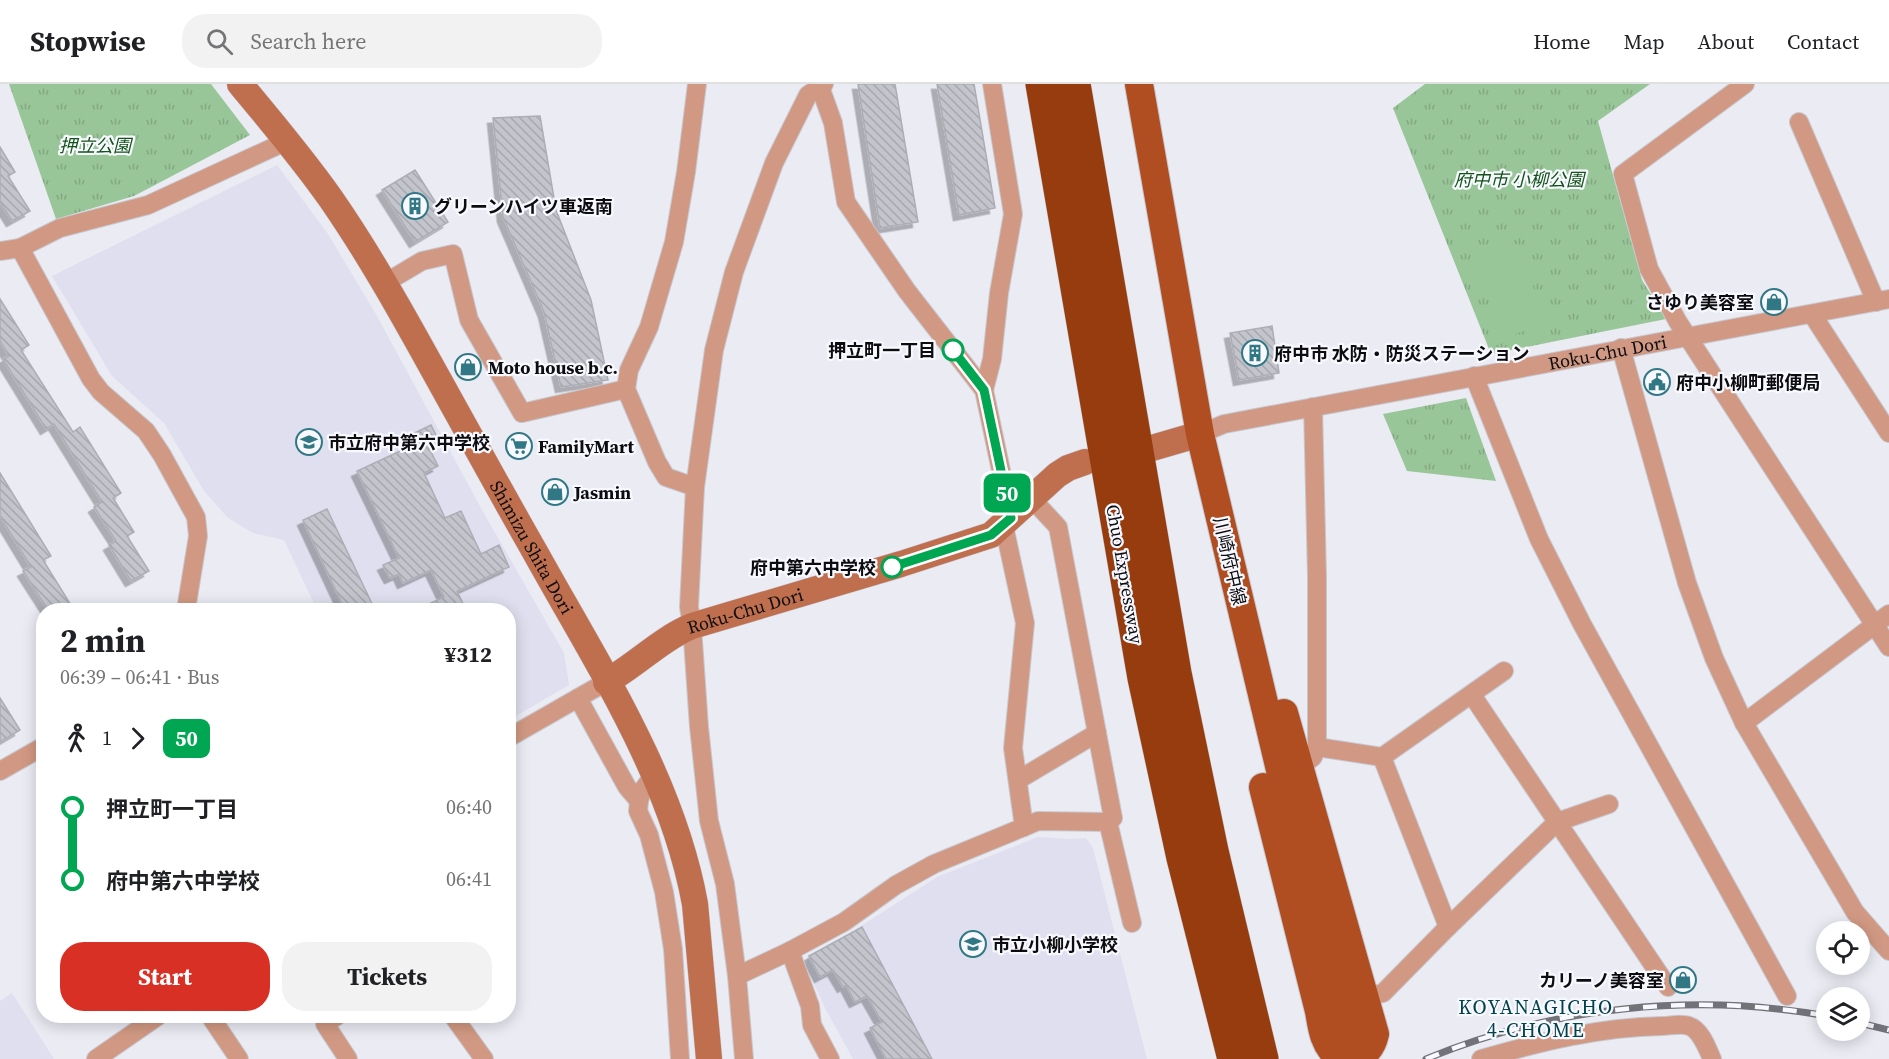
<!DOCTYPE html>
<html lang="en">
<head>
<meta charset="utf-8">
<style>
  :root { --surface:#fff; --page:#f2f2f2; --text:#202124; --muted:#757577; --line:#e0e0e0; --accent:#d93025 }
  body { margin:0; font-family:"Source Serif 4","Noto Sans JP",serif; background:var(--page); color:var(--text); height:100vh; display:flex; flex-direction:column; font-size:22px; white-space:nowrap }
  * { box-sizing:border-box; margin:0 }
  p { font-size:20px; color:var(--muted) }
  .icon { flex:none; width:33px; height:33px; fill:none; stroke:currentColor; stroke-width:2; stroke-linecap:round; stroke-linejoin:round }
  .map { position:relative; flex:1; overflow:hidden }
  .sheet { position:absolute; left:36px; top:519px; width:480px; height:420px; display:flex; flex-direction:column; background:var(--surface); border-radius:24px; box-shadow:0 3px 15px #0003 }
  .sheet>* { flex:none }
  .badge { padding:0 12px; border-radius:9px; font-size:21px; line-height:39px }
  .buttons { position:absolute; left:1816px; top:837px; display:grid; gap:12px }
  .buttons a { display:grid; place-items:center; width:54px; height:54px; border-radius:50%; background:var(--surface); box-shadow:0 3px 15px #0003; font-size:30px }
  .map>.badge { position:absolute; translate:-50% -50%; box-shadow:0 0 0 3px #fff }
  .legs { display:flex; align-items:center; gap:9px; height:66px; padding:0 24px; font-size:20px }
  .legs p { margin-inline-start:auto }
  .head { display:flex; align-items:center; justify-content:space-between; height:102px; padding:0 24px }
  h1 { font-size:33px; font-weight:700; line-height:45px }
  .cta { display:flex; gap:12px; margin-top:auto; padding:12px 24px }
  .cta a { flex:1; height:69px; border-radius:24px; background:var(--accent); color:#fff; font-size:24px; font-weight:700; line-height:69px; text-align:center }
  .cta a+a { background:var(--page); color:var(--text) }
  ul { padding:0 24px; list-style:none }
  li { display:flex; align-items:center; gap:21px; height:72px; font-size:22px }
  li i { display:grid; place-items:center; width:9px; height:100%; margin:0 8px; background:currentColor }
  li i::after { content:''; width:15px; height:15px; margin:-8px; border:4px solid; border-radius:50%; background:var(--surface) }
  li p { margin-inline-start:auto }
  li:first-child i { background:linear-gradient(#0000 50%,currentColor 0) }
  li:last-child i { background:linear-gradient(currentColor 50%,#0000 0) }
  header { display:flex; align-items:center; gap:36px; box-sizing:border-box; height:84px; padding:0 30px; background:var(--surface); border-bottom:2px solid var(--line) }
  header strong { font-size:28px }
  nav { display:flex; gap:33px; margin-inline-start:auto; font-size:21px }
  .search { width:420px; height:54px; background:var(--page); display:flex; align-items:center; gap:15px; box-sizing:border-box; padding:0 21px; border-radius:24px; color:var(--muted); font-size:22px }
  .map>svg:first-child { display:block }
  .built { fill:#dfdfef }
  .grass { fill:url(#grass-tufts) }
  .pitch { fill:#99c698 }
  .building { fill:url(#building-back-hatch); stroke:#adadb5; stroke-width:1.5; filter:url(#shadow) }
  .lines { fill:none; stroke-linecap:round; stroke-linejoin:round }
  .street-casing { stroke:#c7c7cf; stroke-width:20 }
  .secondary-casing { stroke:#c7c7cf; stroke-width:27 }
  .primary-casing { stroke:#c7c7cf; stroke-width:30 }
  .highway-casing { stroke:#c7c7cf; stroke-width:34 }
  .street { stroke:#d19983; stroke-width:18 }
  .secondary { stroke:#bf6f4e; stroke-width:26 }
  .primary { stroke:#b04e21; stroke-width:28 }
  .highway { stroke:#963c0e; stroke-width:33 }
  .rail-casing { stroke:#727378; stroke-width:7 }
  .rail { stroke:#f8f8ff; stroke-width:4.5; stroke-dasharray:14; stroke-linecap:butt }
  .line-1-casing { stroke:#fff; stroke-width:14 }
  .line-1 { stroke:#00a651; stroke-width:9 }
  .stop-1-dot { fill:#fff; stroke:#00a651; stroke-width:3 }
  .labels { text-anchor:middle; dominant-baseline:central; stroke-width:4.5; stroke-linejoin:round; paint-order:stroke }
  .park-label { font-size:18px; font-style:italic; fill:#135219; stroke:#f8f8ff }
  .poi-label { font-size:18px; font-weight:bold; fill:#0d0d10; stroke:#f8f8ff; text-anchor:start }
  .stop-label { font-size:18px; font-weight:bold; fill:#0d0d10; stroke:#f8f8ff; text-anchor:end }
  .street-label { font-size:18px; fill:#0d0d10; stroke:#f8f8ff }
  .neighbourhood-label { font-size:20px; letter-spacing:1.5px; fill:#00424b; stroke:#f8f8ff }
</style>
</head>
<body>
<header>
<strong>Stopwise</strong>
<div class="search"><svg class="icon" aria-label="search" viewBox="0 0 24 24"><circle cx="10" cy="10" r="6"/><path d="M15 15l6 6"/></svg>Search here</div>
<nav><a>Home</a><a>Map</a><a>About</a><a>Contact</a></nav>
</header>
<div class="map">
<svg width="1889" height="975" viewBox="0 0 1889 975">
  <defs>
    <pattern id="grass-tufts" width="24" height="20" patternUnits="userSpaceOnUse" patternTransform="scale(1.5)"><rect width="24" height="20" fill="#99c698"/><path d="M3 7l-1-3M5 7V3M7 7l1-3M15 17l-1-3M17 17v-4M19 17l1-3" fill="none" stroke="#83a982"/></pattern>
    <pattern id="building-back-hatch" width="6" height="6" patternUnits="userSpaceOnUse" patternTransform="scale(1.5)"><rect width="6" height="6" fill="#c4c4cd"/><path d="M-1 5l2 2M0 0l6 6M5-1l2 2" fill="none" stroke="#a7a7af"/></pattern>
    <filter id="shadow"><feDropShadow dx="-5.5" dy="5.5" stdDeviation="0" flood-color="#0004"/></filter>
  </defs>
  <rect width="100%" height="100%" fill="#eaebf3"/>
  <path class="built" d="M277 81 328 150 377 232 482 426 564 569 569 601 509 636 508 526H317L284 456 253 449 228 434 204 407 164 339 112 292 52 192Z
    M1038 753 1068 755 1086 754 1093 764 1147 975H853L825 924 806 882 808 871 850 849 937 793Z
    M12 909 54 975H0V917Z"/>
  <path class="grass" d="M9 0H211L250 51 134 112 56 135Z
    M1425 0H1650L1598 37 1642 196 1666 235 1491 270 1393 24Z
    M1466 314 1496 397 1407 387 1383 330Z"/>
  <path class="pitch" d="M1517 160 1547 239 1504 254 1473 175Z"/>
  <path class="building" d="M858 0H895L918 138 880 144Z
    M937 0H974L995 124 959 131Z
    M540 32 556 126 591 216 608 296 561 303 544 228 503 133 493 34Z
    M0 63 15 88 8 92 30 127 12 137 0 118Z
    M415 86 448 138 415 158 382 106Z
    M0 215 29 261 21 266 73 348 80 343 121 409 113 414 134 448 127 452 149 487 131 497 109 461 116 457 94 423 102 418 54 340 46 345 3 275 9 272 0 257Z
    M1272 242 1279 289 1239 296 1230 249Z
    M431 341 440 359 429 364 438 382 424 389 445 434 461 427 481 470 499 461 509 483 457 507 466 526H416L444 513 431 486 403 499 399 490 390 494 383 481 399 474 357 387 411 362 406 353Z
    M0 389 51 472 43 476 74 526H48L23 487 31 483 0 432Z
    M327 425 375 526H345L303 436Z
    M0 614 20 646 0 658Z
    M862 843 932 975H886L870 944 882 938 867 912 855 918 846 901 843 903 833 886 820 893 809 872Z"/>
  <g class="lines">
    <defs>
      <g id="street">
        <path d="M819 0 833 39 846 118 907 207 984 306 1011 434"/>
        <path d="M1745 0 1623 90 1649 185 1678 238 1889 563"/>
        <path d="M1799 38 1876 218"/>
        <path d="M20 164 91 295 101 308 146 347 162 371 196 433 198 452 186 526"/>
        <path d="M0 167 20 164 60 144 148 121 287 57"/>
        <path d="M385 199 422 177 453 170 469 236 522 329 626 305"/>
        <path d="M1812 230 1889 349"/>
        <path d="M1621 264 1687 499 1714 574 1744 639 1855 828 1889 867"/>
        <path d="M1474 292 1539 455 1582 540 1787 912"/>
        <path d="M984 306 992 275 999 209 1013 130 992 0"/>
        <path id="s1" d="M1200 350 1224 340 1889 215"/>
        <path d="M695 403 666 393 657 378 626 305 629 286 649 243 674 158 686 88 697 0"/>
        <path d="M1032 415 1058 443 1113 734 1108 738"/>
        <path d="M1004 442 1025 539 1013 664 1024 743 1038 737 1108 738 1132 839"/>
        <path d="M1472 611 1668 903"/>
        <path d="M578 614 627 703 639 717"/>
        <path d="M1744 639 1889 530"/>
        <path d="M508 654 606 598"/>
        <path d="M1317 663 1382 673 1504 587"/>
        <path d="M1382 673 1448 843"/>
        <path d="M1300 683 1313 673 1317 663V493L1313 323"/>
        <path d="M0 687 44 662"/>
        <path d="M655 689 642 707 639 717 638 727 649 751 664 808 673 865 680 975"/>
        <path d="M1018 696 1097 649"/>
        <path d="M790 867 810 922 812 941 830 975"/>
        <path d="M737 892 725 800 709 737 699 643 692 542 689 523 695 403 714 266 734 188 774 79 808 11 824 0"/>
        <path d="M1365 913 1383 909 1448 843 1557 738 1609 720"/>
        <path d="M210 932 239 975"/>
        <path d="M337 932 325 940 348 975"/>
        <path d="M453 932 484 975"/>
        <path d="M96 975 158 932"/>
        <path d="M744 975 737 892 790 867 844 838 896 801 934 780 1024 743"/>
        <path d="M1481 975C1540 958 1600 943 1662 942 1670 942 1681 939 1689 942 1701 946 1707 964 1712 975"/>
      </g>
      <g id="secondary">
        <path id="s2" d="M240 0C271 37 303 75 331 115 367 167 398 222 429 278 464 341 499 405 535 468 597 580 672 693 695 820L709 975"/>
        <path d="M1152 364 1200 350"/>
        <path id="s3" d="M606 598C636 581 661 555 692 542L901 480 991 451 1057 391 1068 384 1085 378"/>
      </g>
      <path id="primary" d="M1139 0 1200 350 1291 732 1348 947
        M1263 703 1319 927C1322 944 1323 958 1336 971 1356 975 1370 972 1375 950L1284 629"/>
      <path id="highway" d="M1042 0 1144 594 1183 774 1234 975
        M1074 0 1175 589 1212 767 1262 975"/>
    </defs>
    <use href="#street" class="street-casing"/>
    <use href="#secondary" class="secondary-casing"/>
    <use href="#primary" class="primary-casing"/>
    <use href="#highway" class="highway-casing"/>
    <use href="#street" class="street"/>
    <use href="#secondary" class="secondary"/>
    <use href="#primary" class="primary"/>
    <use href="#highway" class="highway"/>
    <defs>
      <path id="rail" d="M1860 939 1889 946
        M1426 975C1552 923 1693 908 1827 932"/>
    </defs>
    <use href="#rail" class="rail-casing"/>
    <use href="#rail" class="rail"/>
  </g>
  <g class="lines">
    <defs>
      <path id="line-1" d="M892 483 991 451 1011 434 984 306 953 266"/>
    </defs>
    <use href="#line-1" class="line-1-casing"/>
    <use href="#line-1" class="line-1"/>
  </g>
  <defs>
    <symbol id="building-ring" viewBox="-11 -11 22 22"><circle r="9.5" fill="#f8f8ff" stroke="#317884" stroke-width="1.5"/><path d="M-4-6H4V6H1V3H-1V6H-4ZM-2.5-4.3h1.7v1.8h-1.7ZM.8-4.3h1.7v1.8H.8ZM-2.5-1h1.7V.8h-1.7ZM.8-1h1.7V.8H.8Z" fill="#317884"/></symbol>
    <symbol id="shop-ring" viewBox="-11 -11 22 22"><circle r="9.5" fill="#f8f8ff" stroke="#317884" stroke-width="1.5"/><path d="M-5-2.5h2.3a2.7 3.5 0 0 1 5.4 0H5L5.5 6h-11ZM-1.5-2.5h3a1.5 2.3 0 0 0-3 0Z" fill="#317884"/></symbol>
    <symbol id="civic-ring" viewBox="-11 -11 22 22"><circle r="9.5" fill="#f8f8ff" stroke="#317884" stroke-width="1.5"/><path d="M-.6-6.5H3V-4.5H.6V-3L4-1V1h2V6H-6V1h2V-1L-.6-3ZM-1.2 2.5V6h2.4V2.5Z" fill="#317884"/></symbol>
    <symbol id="school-ring" viewBox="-11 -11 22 22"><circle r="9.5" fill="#f8f8ff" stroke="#317884" stroke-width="1.5"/><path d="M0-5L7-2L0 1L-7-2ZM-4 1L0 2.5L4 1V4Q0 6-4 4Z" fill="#317884"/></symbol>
    <symbol id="supermarket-ring" viewBox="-11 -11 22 22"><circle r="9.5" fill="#f8f8ff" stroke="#317884" stroke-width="1.5"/><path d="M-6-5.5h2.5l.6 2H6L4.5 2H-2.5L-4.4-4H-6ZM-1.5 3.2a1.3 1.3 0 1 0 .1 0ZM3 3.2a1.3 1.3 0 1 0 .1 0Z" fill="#317884"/></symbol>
  </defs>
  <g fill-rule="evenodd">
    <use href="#building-ring" x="400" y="107" width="30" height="30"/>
    <use href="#shop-ring" x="1759" y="203" width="30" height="30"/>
    <use href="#building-ring" x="1240" y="254" width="30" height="30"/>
    <use href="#shop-ring" x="453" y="268" width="30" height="30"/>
    <use href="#civic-ring" x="1642" y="283" width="30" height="30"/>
    <use href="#school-ring" x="294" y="343" width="30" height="30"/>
    <use href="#supermarket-ring" x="504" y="347" width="30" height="30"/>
    <use href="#shop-ring" x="540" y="393" width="30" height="30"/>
    <use href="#school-ring" x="958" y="845" width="30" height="30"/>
    <use href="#shop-ring" x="1668" y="881" width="30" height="30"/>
  </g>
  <g class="stop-1-dot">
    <circle cx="953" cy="266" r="10"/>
    <circle cx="892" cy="483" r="10"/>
  </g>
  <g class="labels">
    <g class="park-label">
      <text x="95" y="61">押立公園</text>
      <text x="1519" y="95">府中市 小柳公園</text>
    </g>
    <g class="poi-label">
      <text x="434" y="122">グリーンハイツ車返南</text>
      <text x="1754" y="218" text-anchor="end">さゆり美容室</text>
      <text x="1274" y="269">府中市 水防・防災ステーション</text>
      <text x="488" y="283">Moto house b.c.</text>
      <text x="1676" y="298">府中小柳町郵便局</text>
      <text x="328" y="358">市立府中第六中学校</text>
      <text x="538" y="362">FamilyMart</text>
      <text x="574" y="408">Jasmin</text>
      <text x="992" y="860">市立小柳小学校</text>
      <text x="1664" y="896" text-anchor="end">カリーノ美容室</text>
    </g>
    <g class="stop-label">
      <text x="936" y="266">押立町一丁目</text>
      <text x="876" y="483">府中第六中学校</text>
    </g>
    <g class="street-label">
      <text stroke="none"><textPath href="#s1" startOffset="416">Roku-Chu Dori</textPath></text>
      <text stroke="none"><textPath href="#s2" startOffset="549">Shimizu Shita Dori</textPath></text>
      <text transform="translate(1230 477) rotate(77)">川崎府中線</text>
      <text transform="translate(1125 490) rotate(80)">Chuo Expressway</text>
      <text stroke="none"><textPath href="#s3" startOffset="158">Roku-Chu Dori</textPath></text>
    </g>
    <g class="neighbourhood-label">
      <text x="1536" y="923">KOYANAGICHO<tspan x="1536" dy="23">4-CHOME</tspan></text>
    </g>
  </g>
</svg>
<div class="buttons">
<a><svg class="icon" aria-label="locate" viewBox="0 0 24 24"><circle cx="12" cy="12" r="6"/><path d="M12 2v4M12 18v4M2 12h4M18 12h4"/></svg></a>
<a><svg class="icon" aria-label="layers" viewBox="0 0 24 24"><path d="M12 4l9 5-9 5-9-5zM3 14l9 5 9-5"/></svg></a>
</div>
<b class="badge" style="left:1007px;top:409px;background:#00a651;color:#fff">50</b>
<section class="sheet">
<div class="head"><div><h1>2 min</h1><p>06:39 – 06:41 · Bus</p></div><b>¥312</b></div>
<div class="legs"><svg class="icon" aria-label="walk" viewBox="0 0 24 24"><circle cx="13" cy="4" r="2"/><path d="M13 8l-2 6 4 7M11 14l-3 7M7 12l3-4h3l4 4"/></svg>1<svg class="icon" aria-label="forward" viewBox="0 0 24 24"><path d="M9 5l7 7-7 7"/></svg><b class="badge" style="background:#00a651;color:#fff">50</b></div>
<ul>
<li><i style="color:#00a651"></i><b>押立町一丁目</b><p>06:40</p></li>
<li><i style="color:#00a651"></i><b>府中第六中学校</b><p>06:41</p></li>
</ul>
<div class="cta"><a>Start</a><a>Tickets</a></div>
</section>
</div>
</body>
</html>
